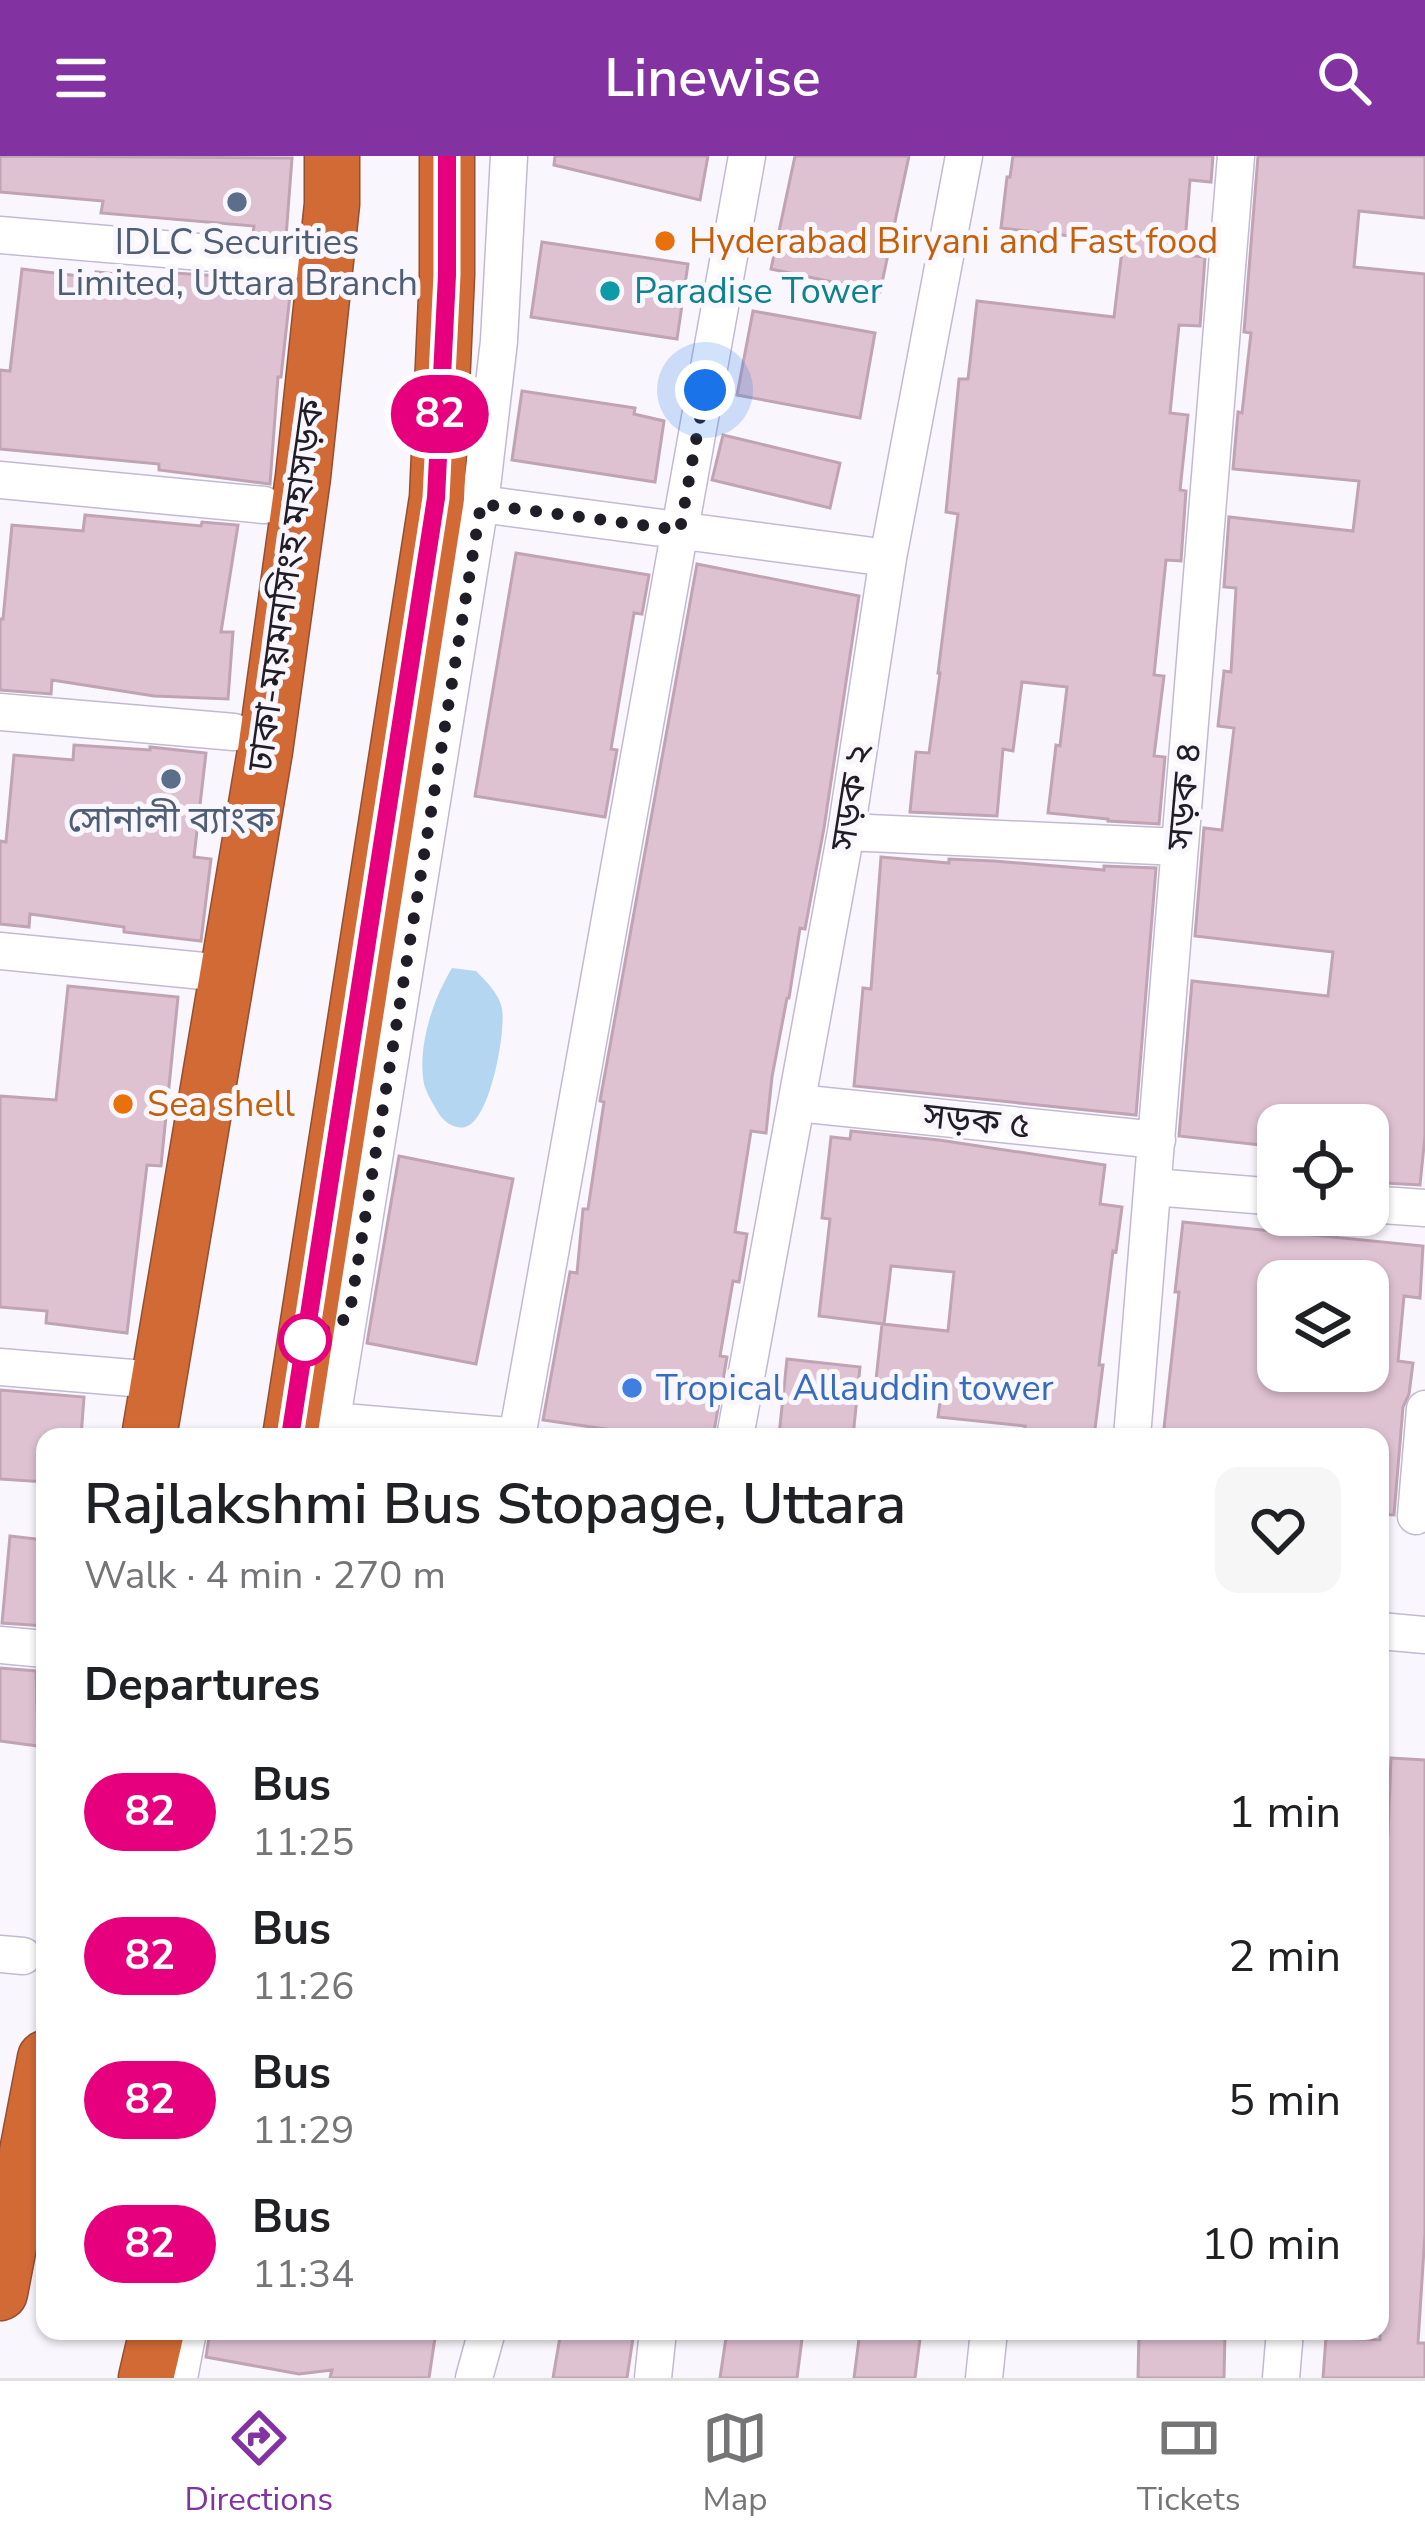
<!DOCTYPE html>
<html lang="en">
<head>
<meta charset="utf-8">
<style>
  :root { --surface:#fff; --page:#f6f6f6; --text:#202124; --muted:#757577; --line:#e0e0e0; --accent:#8332a2 }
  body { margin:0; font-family:"Nunito Sans","Noto Sans Bengali",sans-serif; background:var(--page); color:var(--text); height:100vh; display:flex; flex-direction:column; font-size:45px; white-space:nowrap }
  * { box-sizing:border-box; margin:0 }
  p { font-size:39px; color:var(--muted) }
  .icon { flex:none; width:66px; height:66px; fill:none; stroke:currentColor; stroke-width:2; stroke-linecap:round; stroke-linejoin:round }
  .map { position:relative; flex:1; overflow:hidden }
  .panel { position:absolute; left:36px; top:1272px; width:1353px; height:912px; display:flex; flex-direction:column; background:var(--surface); border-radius:24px; box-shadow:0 3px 9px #0004 }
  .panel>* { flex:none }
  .badge { padding:0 24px; border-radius:39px; font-size:42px; line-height:78px }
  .tools { position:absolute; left:1257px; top:948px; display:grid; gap:24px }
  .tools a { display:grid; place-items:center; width:132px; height:132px; border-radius:24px; background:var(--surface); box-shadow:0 3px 9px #0004; font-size:60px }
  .you { position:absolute; width:60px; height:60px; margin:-30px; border:9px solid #fff; border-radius:50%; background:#1a73e8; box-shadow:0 0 0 18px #1a73e833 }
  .map>.badge { position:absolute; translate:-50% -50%; box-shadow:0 0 0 6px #fff }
  h2 { padding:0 48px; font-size:45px; line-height:108px }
  .round { display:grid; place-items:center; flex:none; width:126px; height:126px; border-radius:24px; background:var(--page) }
  .overview { display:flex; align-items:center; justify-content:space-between; height:204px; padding:0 48px }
  h1 { font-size:57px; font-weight:600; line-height:90px }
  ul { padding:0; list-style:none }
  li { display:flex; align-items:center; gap:36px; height:144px; padding:0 48px }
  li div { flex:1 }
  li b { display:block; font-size:45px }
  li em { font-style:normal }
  li .badge { min-width:132px; font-weight:700; text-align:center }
  header { display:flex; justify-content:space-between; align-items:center; height:156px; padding:0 48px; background:var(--accent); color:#fff; font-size:54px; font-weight:600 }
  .tab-bar { display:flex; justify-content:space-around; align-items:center; height:168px; border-top:3px solid var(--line); background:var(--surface); font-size:33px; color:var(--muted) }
  .tab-bar a { display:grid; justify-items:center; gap:6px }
  .tab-bar .current { color:var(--accent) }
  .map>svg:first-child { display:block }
  .water { fill:#b4d6f0 }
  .building { fill:#dfc2d2; stroke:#c0a4b4; stroke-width:3; fill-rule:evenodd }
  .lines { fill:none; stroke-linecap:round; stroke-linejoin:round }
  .minor-casing { stroke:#c3b9d3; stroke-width:39 }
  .highway-casing { stroke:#944f31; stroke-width:57 }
  .minor { stroke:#fff; stroke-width:36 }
  .highway { stroke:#d26a36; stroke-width:54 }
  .line-casing { stroke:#fff; stroke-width:27 }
  .line { stroke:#e6007e; stroke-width:18 }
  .walk { stroke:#211d27; stroke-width:12; stroke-dasharray:0 21.6 }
  .service-dot { fill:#5c6f8a; stroke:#f9f7fd; stroke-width:4.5 }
  .food-dot { fill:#e8710a; stroke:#f9f7fd; stroke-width:4.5 }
  .culture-dot { fill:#0f9aa8; stroke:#f9f7fd; stroke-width:4.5 }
  .stop-dot { fill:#fff; stroke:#e6007e; stroke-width:6 }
  .shop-dot { fill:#3f7fe0; stroke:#f9f7fd; stroke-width:4.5 }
  .labels { text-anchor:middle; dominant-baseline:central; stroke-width:10; stroke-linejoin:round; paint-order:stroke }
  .food-label { font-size:36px; fill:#c56008; stroke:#f9f7fd; text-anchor:start }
  .service-label { font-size:36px; fill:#4e5e75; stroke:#f9f7fd }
  .culture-label { font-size:36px; fill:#0d838f; stroke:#f9f7fd; text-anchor:start }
  .street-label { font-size:36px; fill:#211d27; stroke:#f9f7fd }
  .shop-label { font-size:36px; fill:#366cbe; stroke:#f9f7fd; text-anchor:start }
</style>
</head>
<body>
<header><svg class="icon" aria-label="menu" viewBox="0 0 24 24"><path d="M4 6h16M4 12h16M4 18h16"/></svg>Linewise<svg class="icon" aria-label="search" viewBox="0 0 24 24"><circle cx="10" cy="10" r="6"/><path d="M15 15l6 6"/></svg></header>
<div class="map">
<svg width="1425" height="2222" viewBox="0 0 1425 2222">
  <rect width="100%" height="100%" fill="#f9f7fd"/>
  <path class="water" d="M452 812 476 815C486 825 500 839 502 853 506 876 490 966 465 971 452 974 441 963 436 953 432 946 426 936 424 928 417 891 433 843 452 812Z"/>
  <path class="building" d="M0 0 292 2 286 81 253 78 254 70 101 57 103 45 0 36Z
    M555 0H708L700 44 554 9Z
    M795 0H909L880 136 771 113Z
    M1013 0H1213L1211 26 1190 24 1184 99 1205 101 1200 170 1179 169 1170 257 1188 259 1180 334 1186 335 1181 405 1166 404 1154 519 1164 520 1154 600 1165 601 1159 668 1108 665V663L1048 657 1056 589 1060 590 1067 531 1022 526 1013 595 1003 593 997 660 910 656 916 596 929 597 940 517H938L958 358 946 356 959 223H968L977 145 1114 161 1123 86 1001 72 1007 21H1010Z
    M1258 0H1425V62L1359 55 1354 111 1425 118V980L1420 1029 1368 1026V969H1278V991L1179 980 1192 825 1328 840 1333 796 1195 780 1204 672 1222 674 1234 572 1218 570 1224 515 1231 516 1236 432 1224 431 1229 361 1353 375 1359 325 1233 313 1238 256 1242 257 1251 177 1244 176Z
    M542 86 688 108 677 183 531 161Z
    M22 113 96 122V116L175 124 176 117 233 121 232 133 290 139 281 221H278L270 328 159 314V308L0 293V214L10 215Z
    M753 155 875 177 860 262 737 239Z
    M522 235 635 252 634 258 664 265 655 326 512 304Z
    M723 279 840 307 830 352 712 324Z
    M85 359 201 370 202 366 238 369 221 476H233L228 543 154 540 52 524 51 538 0 534V463H3L12 369 83 375Z
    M516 397 649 419 642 458 634 457 611 593 617 594 605 661 475 640Z
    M697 408 859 440 824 672 805 773 800 772 789 842H787L772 921 766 977 751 975 735 1076 747 1078 739 1126 733 1125 720 1200 727 1201 713 1281H661L543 1264 570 1116 577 1117 583 1053H588L604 946 600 945Z
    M74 589 150 594V591L206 597 194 701 211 703 201 785 124 776V771L30 758 29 771 0 768V685L6 686 14 599 73 604Z
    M881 701 949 707V703L994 705 1104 714V710L1156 712 1136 959 854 930 863 832 871 833Z
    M68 830 178 841 161 1010 147 1009 127 1177 46 1167 47 1155 0 1151V940L56 944Z
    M851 975 939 984 1105 1009 1100 1048 1122 1051 1116 1096 1113 1095 1099 1209H1103L1094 1281H1023L1025 1270 938 1261 942 1231 876 1224 882 1168 948 1175 954 1116 891 1110 884 1168 819 1160 830 1063 822 1062 831 981 850 983Z
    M399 1000 513 1023 476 1208 367 1187Z
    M1183 1066 1423 1090 1420 1142 1404 1140 1398 1205 1413 1207 1409 1238 1403 1251 1394 1359 1380 1358V1281H1163L1179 1136H1175ZM1278 1125H1368V1215H1274L1278 1180Z
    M787 1203 860 1211 853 1281 779 1279Z
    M0 1234 84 1241 81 1281H45V1326L0 1323Z
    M10 1380 45 1384V1470L2 1467Z
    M0 1512 36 1515 38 1590 0 1585Z
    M1391 1602 1425 1604V2077L1418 2187H1425V2222H1323L1326 2181 1380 2184V1966L1383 1922H1380V1749L1384 1679H1388Z
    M210 2175H436L429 2222H330L332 2214 299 2218 206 2201Z
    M561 2175H634L627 2222H553Z
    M727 2175H803L797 2222H720Z
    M860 2175H921L915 2222H854Z
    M1139 2175H1225L1224 2222H1138Z"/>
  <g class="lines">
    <defs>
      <path id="minor" d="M0 79 306 105
        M0 324 264 349
        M458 345 888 402
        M0 556 234 576
        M846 676 1180 691
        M0 795 203 815
        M797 947 1157 984
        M1153 1031 1278 1041
        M1368 1048 1425 1052
        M0 1211 132 1222 158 1227
        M332 1265 521 1281
        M329 1281 480 348 499 185 509 0
        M517 1281 747 0
        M735 1281 846 676 888 402 964 0
        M1132 1281 1236 0
        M1416 1360 1425 1253
        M1380 1475 1425 1479
        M0 1489 45 1493
        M0 1798 23 1800
        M179 2222 188 2175
        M474 2222 487 2175
        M653 2222 658 2175
        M984 2222 989 2175
        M1281 2222 1285 2175"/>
      <path id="highway" d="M149 1281 265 595 303 321 332 48V0
        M290 1281 437 342 447 119V0
        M0 2137 45 1902
        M146 2222 157 2175"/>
    </defs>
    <use href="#minor" class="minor-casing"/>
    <use href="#highway" class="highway-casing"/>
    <use href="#minor" class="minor"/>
    <use href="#highway" class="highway"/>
  </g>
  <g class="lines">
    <defs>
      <path id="line" d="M290 1281 436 342 447 119V0"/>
    </defs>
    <use href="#line" class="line-casing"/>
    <use href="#line" class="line"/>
    <path class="walk" d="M305 1184 349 1161 481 348 680 374 705 234"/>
  </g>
  <g class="service-dot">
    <circle cx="237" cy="46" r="12"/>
    <circle cx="171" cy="623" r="12"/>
  </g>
  <g class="food-dot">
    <circle cx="665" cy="85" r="12"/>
    <circle cx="123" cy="948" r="12"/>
  </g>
  <circle class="culture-dot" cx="610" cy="135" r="12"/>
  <circle class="stop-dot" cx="305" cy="1184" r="24"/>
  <circle class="shop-dot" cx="632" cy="1232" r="12"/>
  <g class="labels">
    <g class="food-label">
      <text x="689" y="85">Hyderabad Biryani and Fast food</text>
      <text x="147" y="948">Sea shell</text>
    </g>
    <g class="service-label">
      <text x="237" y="86">IDLC Securities<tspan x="237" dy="41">Limited, Uttara Branch</tspan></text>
      <text x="171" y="664">সোনালী ব্যাংক</text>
    </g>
    <g class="culture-label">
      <text x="634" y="135">Paradise Tower</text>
    </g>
    <g class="street-label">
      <text transform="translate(286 429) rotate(-82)">ঢাকা-ময়মনসিংহ মহাসড়ক</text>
      <text transform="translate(1184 640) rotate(-85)">সড়ক ৪</text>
      <text transform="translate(851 641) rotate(-81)">সড়ক ২</text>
      <text transform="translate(977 965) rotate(6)">সড়ক ৫</text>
    </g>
    <g class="shop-label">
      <text x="656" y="1232">Tropical Allauddin tower</text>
    </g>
  </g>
</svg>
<div class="tools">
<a><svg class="icon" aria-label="locate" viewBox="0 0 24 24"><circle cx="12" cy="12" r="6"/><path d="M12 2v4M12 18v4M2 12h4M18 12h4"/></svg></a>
<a><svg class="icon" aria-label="layers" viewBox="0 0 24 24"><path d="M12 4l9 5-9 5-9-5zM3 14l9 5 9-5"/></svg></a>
</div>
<div class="you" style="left:705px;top:234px"></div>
<b class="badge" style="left:440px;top:258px;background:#e6007e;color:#fff">82</b>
<section class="panel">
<div class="overview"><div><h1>Rajlakshmi Bus Stopage, Uttara</h1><p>Walk · 4 min · 270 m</p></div><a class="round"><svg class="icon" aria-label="heart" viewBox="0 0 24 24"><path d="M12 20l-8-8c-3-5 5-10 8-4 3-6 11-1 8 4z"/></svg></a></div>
<h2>Departures</h2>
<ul>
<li><span class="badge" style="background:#e6007e;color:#fff">82</span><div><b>Bus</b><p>11:25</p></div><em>1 min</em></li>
<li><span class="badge" style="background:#e6007e;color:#fff">82</span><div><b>Bus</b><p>11:26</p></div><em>2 min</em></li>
<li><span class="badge" style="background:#e6007e;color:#fff">82</span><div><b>Bus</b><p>11:29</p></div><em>5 min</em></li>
<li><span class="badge" style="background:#e6007e;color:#fff">82</span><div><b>Bus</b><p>11:34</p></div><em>10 min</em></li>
</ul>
</section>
</div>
<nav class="tab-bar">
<a class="current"><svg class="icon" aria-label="directions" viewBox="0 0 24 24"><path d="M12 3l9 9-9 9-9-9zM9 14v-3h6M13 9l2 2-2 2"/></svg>Directions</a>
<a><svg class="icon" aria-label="map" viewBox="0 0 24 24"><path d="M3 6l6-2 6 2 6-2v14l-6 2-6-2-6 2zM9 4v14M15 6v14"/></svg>Map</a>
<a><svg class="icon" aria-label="tickets" viewBox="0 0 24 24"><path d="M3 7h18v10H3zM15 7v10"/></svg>Tickets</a>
</nav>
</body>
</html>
